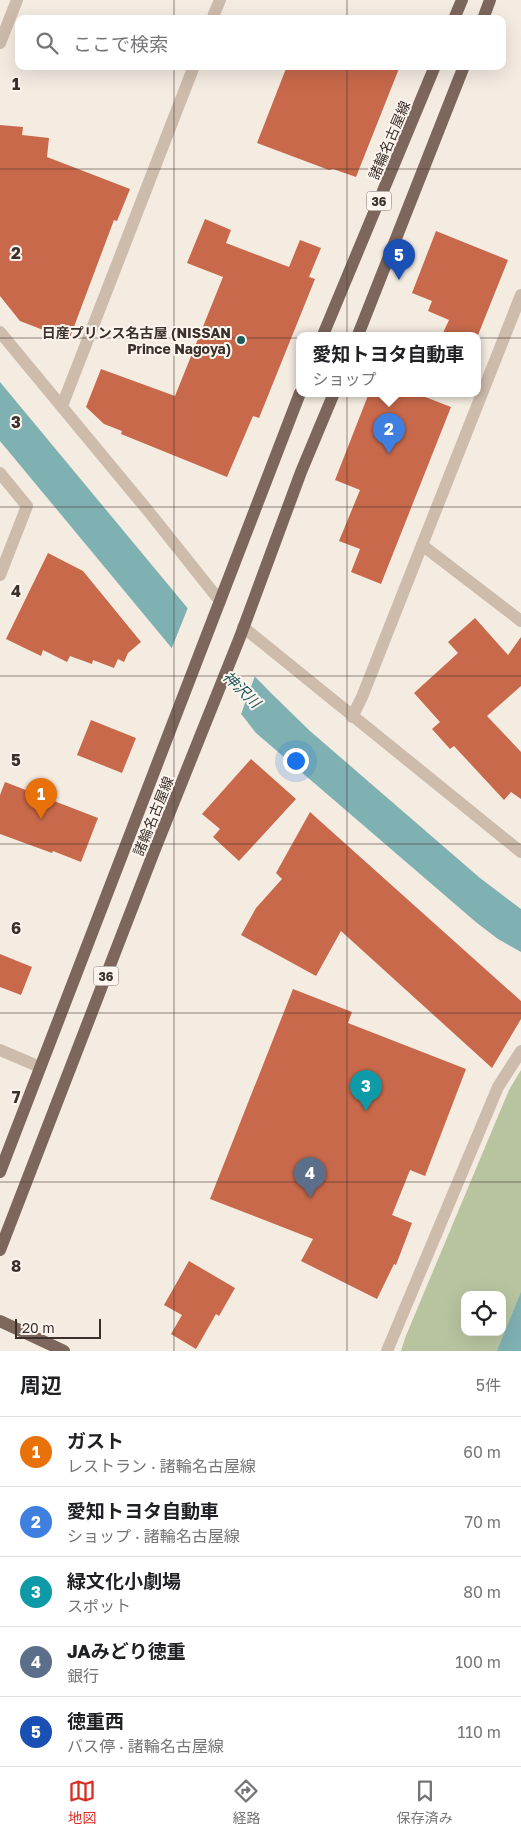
<!DOCTYPE html>
<html lang="ja">
<head>
<meta charset="utf-8">
<style>
  :root { --surface:#fff; --page:#f2f2f2; --text:#202124; --muted:#757577; --line:#e0e0e0; --accent:#d93025 }
  body { margin:0; font-family:"Golos Text","Noto Sans JP",sans-serif; background:var(--page); color:var(--text) }
  .controls { position:absolute; right:15px; bottom:15px; display:grid; overflow:hidden; border-radius:10px; box-shadow:0 5px 20px #0002 }
  .controls button { width:45px; height:45px; display:grid; place-items:center; padding:0; border:0; border-bottom:1px solid var(--line); background:var(--surface); color:var(--text); font:25px sans-serif }
  .scale { position:absolute; left:15px; bottom:12px; width:86px; box-sizing:border-box; padding-left:5px; border:2px solid #3b302b; border-top:0; font-size:14px; line-height:18px; white-space:nowrap; color:#3b302b; -webkit-text-stroke:4px #fbf5ee; paint-order:stroke }
  .you { position:absolute; left:295px; top:760px; width:18px; height:18px; margin:-12px; border:4px solid #fff; border-radius:50%; background:#1a73e8; box-shadow:0 0 0 8px #1a73e833 }
  .badge { display:grid; place-items:center; width:32px; height:32px; border-radius:50%; background:var(--accent); color:#fff; font-size:16px; font-weight:700 }
  .pin { position:absolute; translate:-50% -41px; filter:drop-shadow(0 1px 2px #0008) }
  .pin::after { content:''; position:absolute; top:26px; width:18px; height:15px; background:inherit; clip-path:polygon(0 0,100% 0,50% 100%) }
  .popup { position:absolute; left:296px; top:332px; width:185px; height:65px; box-sizing:border-box; display:grid; place-content:center; border-radius:10px; background:var(--surface); filter:drop-shadow(0 1px 4px #0005); font-size:16px; white-space:nowrap; color:var(--muted) }
  .popup b { font-size:19px; color:var(--text) }
  .popup::after { content:''; position:absolute; left:50%; top:100%; margin-left:-10px; border:10px solid transparent; border-top-color:var(--surface) }
  .list { margin:0; padding:0; list-style:none }
  h2 { display:flex; justify-content:space-between; align-items:center; height:65px; margin:0; padding:0 20px; font-size:21px }
  h2 small { font-size:16px; font-weight:400; color:var(--muted) }
  .list li { display:grid; grid-template-columns:32px 1fr auto; gap:15px; align-items:center; box-sizing:border-box; height:70px; padding:0 20px; border-top:1px solid var(--line) }
  .list b { display:block; font-size:19px; white-space:nowrap }
  .list p { margin:0; font-size:16px; white-space:nowrap; color:var(--muted) }
  .list em { font-size:16px; font-style:normal; color:var(--muted) }
  .icon { flex:none; width:28px; height:28px; fill:none; stroke:currentColor; stroke-width:2; stroke-linecap:round; stroke-linejoin:round }
  .map { position:relative; flex:none; width:521px; height:1351px; overflow:hidden }
  .search { position:absolute; background:var(--surface); box-shadow:0 5px 20px #0002; left:15px; right:15px; top:15px; height:55px; display:flex; align-items:center; gap:12px; box-sizing:border-box; padding:0 18px; border-radius:10px; color:var(--muted); font-size:19px }
  .sheet { height:415px; background:var(--surface) }
  nav { display:flex; justify-content:space-around; align-items:center; box-sizing:border-box; height:70px; border-top:1px solid var(--line); background:var(--surface); font-size:14px; color:var(--muted) }
  nav a { display:grid; justify-items:center; gap:2px }
  nav .on { color:var(--accent) }
  .map>svg:first-child { display:block }
  .green { fill:#b8c4a0; fill-rule:evenodd }
  .water { fill:#7fb0b2 }
  .pier { fill:#f4ebe1 }
  .building { fill:#c8694b }
  .lines { fill:none; stroke-linecap:round; stroke-linejoin:round }
  .minor { stroke:#cdbbac; stroke-width:12 }
  .major { stroke:#7d675c; stroke-width:12 }
  .grid { fill:none; stroke:#3b302b; stroke-width:1; stroke-opacity:0.55 }
  .poi-dot { fill:#1f5a5e; stroke:#fbf5ee; stroke-width:2 }
  .labels { text-anchor:middle; dominant-baseline:central; stroke-width:4; stroke-linejoin:round; paint-order:stroke }
  .shield { fill:#fbf5ee; stroke:#756b66; stroke-width:1 }
  .shield-label { font-size:12px; font-weight:bold; fill:#3b302b }
  .street-label { font-size:14px; fill:#3b302b; stroke:#fbf5ee }
  .poi-label { font-size:14px; font-weight:bold; fill:#3b302b; stroke:#fbf5ee; text-anchor:end }
  .water-label { font-size:15px; font-style:italic; fill:#1f5a5e; stroke:#fbf5ee }
  .grid-label { font-size:16px; text-anchor:middle; font-weight:bold; fill:#3b302b; stroke:#fbf5ee; stroke-width:4; stroke-linejoin:round; paint-order:stroke }
</style>
</head>
<body>
<div class="map">
<svg width="521" height="1351" viewBox="0 0 521 1351">
  <rect width="100%" height="100%" fill="#f4ebe1"/>
  <path class="green" d="M521,1070V1351H401L405,1338L509,1090ZM465,1295H502V1332H465Z"/>
  <g class="water">
    <path d="M0,382L190,611L272,694L310,731L480,878L521,909V952L498,939L477,923L256,733L242,715L175,652L0,441Z"/>
    <path d="M521,1292V1351H497Z"/>
  </g>
  <path class="pier" d="M189,605L256,673L240,717L171,650Z"/>
  <g class="building">
    <path d="M287,66H400L356,177L333,169L329,170L257,143Z"/>
    <path d="M0,125L23,127L22,135L49,138L47,157L130,189L117,221L114,220L69,340L20,321L0,296Z"/>
    <path d="M205,219L231,230L226,243L289,267L300,240L321,248L309,277L315,279L259,418L253,416L227,477L121,434L122,431L104,424L86,407L101,369L175,396L223,277L187,263Z"/>
    <path d="M436,231L508,260L478,335H442L449,320L428,311L432,301L412,293Z"/>
    <path d="M369,393H415L451,407L381,584L351,572L360,549L339,541L360,490L335,480Z"/>
    <path d="M48,553L83,571L141,642L128,653L124,662L118,659L114,668L93,660L92,664L70,656L67,662L43,650L41,656L6,639Z"/>
    <path d="M475,618L508,655L521,637V686L487,716L521,752V799L511,792L504,800L454,746L450,749L432,729L440,722L414,693L458,653L448,642Z"/>
    <path d="M91,720L136,738L122,773L77,755Z"/>
    <path d="M251,759L296,799L239,861L213,837L220,829L202,814Z"/>
    <path d="M5,782L98,818L81,862L53,851L52,853L0,834V795Z"/>
    <path d="M310,812L521,1001V1019L492,1068L341,931L316,976L241,935L256,908L282,879L276,873Z"/>
    <path d="M0,954L32,967L21,995L0,987Z"/>
    <path d="M293,989L352,1012L348,1023L466,1069L425,1176L410,1170L392,1215L412,1223L396,1265L394,1264L377,1299L301,1261L313,1239L210,1199Z"/>
    <path d="M189,1261L235,1288L219,1316L216,1314L196,1349L171,1334L182,1315L164,1305Z"/>
  </g>
  <g class="lines">
    <g class="minor">
      <path d="M212,19L220,0"/>
      <path d="M0,43L17,0"/>
      <path d="M521,295L422,545L521,621"/>
      <path d="M0,332L149,512L220,601"/>
      <path d="M62,406L194,66"/>
      <path d="M0,473L27,506L0,575"/>
      <path d="M243,627L521,852"/>
      <path d="M352,717L362,697L422,545"/>
      <path d="M0,1050L40,1067"/>
      <path d="M387,1351L498,1087L521,1051"/>
    </g>
    <g class="major">
      <path d="M454,19L462,0"/>
      <path d="M483,19L490,0"/>
      <path d="M323,335L435,66"/>
      <path d="M358,335L464,66"/>
      <path d="M0,1172L300,393"/>
      <path d="M0,1250L155,849L240,637L301,472L334,393"/>
      <path d="M0,1321L64,1351"/>
    </g>
  </g>
  <path class="grid" d="M174,0V19M347,0V19M174,66V1351M347,66V1351M0,169H521M0,338H521M0,507H521M0,676H521M0,844H521M0,1013H521M0,1182H521"/>
  <circle class="poi-dot" cx="241" cy="340" r="5"/>
  <g class="labels">
    <g class="shield">
      <rect x="366.5" y="191.5" width="25" height="19" rx="4"/>
      <rect x="93.5" y="966.5" width="25" height="19" rx="4"/>
    </g>
    <g class="shield-label">
      <text x="379" y="201">36</text>
      <text x="106" y="976">36</text>
    </g>
    <g class="street-label">
      <text transform="translate(389 140) rotate(-67)">諸輪名古屋線</text>
      <text transform="translate(153 816) rotate(-68)">諸輪名古屋線</text>
    </g>
    <g class="poi-label">
      <text x="231" y="332">日産プリンス名古屋 (NISSAN<tspan x="231" dy="16">Prince Nagoya)</tspan></text>
    </g>
    <g class="water-label">
      <text transform="translate(242 689) rotate(44)">神沢川</text>
    </g>
  </g>
  <g class="grid-label">
    <text x="16" y="90">1</text>
    <text x="16" y="259">2</text>
    <text x="16" y="428">3</text>
    <text x="16" y="597">4</text>
    <text x="16" y="766">5</text>
    <text x="16" y="934">6</text>
    <text x="16" y="1103">7</text>
    <text x="16" y="1272">8</text>
  </g>
</svg>
<div class="controls">
<button><svg class="icon" aria-label="locate" viewBox="0 0 24 24"><circle cx="12" cy="12" r="6"/><path d="M12 2v4M12 18v4M2 12h4M18 12h4"/></svg></button>
</div>
<div class="scale">20 m</div>
<div class="you"></div>
<div class="pin badge" style="left:41px;top:819px;background:#e8710a">1</div>
<div class="pin badge" style="left:389px;top:454px;background:#3f7fe0">2</div>
<div class="popup"><b>愛知トヨタ自動車</b>ショップ</div>
<div class="pin badge" style="left:366px;top:1111px;background:#0f9aa8">3</div>
<div class="pin badge" style="left:310px;top:1198px;background:#5c6f8a">4</div>
<div class="pin badge" style="left:399px;top:280px;background:#1a4fb4">5</div>
<div class="search"><svg class="icon" aria-label="search" viewBox="0 0 24 24"><circle cx="10" cy="10" r="6"/><path d="M15 15l6 6"/></svg>ここで検索</div>
</div>
<section class="sheet">
<h2>周辺<small>5件</small></h2>
<ul class="list">
<li><span class="badge" style="background:#e8710a">1</span><div><b>ガスト</b><p>レストラン · 諸輪名古屋線</p></div><em>60 m</em></li>
<li><span class="badge" style="background:#3f7fe0">2</span><div><b>愛知トヨタ自動車</b><p>ショップ · 諸輪名古屋線</p></div><em>70 m</em></li>
<li><span class="badge" style="background:#0f9aa8">3</span><div><b>緑文化小劇場</b><p>スポット</p></div><em>80 m</em></li>
<li><span class="badge" style="background:#5c6f8a">4</span><div><b>JAみどり徳重</b><p>銀行</p></div><em>100 m</em></li>
<li><span class="badge" style="background:#1a4fb4">5</span><div><b>徳重西</b><p>バス停 · 諸輪名古屋線</p></div><em>110 m</em></li>
</ul>
</section>
<nav>
<a class="on"><svg class="icon" aria-label="map" viewBox="0 0 24 24"><path d="M3 6l6-2 6 2 6-2v14l-6 2-6-2-6 2zM9 4v14M15 6v14"/></svg>地図</a>
<a><svg class="icon" aria-label="directions" viewBox="0 0 24 24"><path d="M12 3l9 9-9 9-9-9zM9 14v-3h6M13 9l2 2-2 2"/></svg>経路</a>
<a><svg class="icon" aria-label="saved" viewBox="0 0 24 24"><path d="M7 4h10v16l-5-4-5 4z"/></svg>保存済み</a>
</nav>
</body>
</html>
